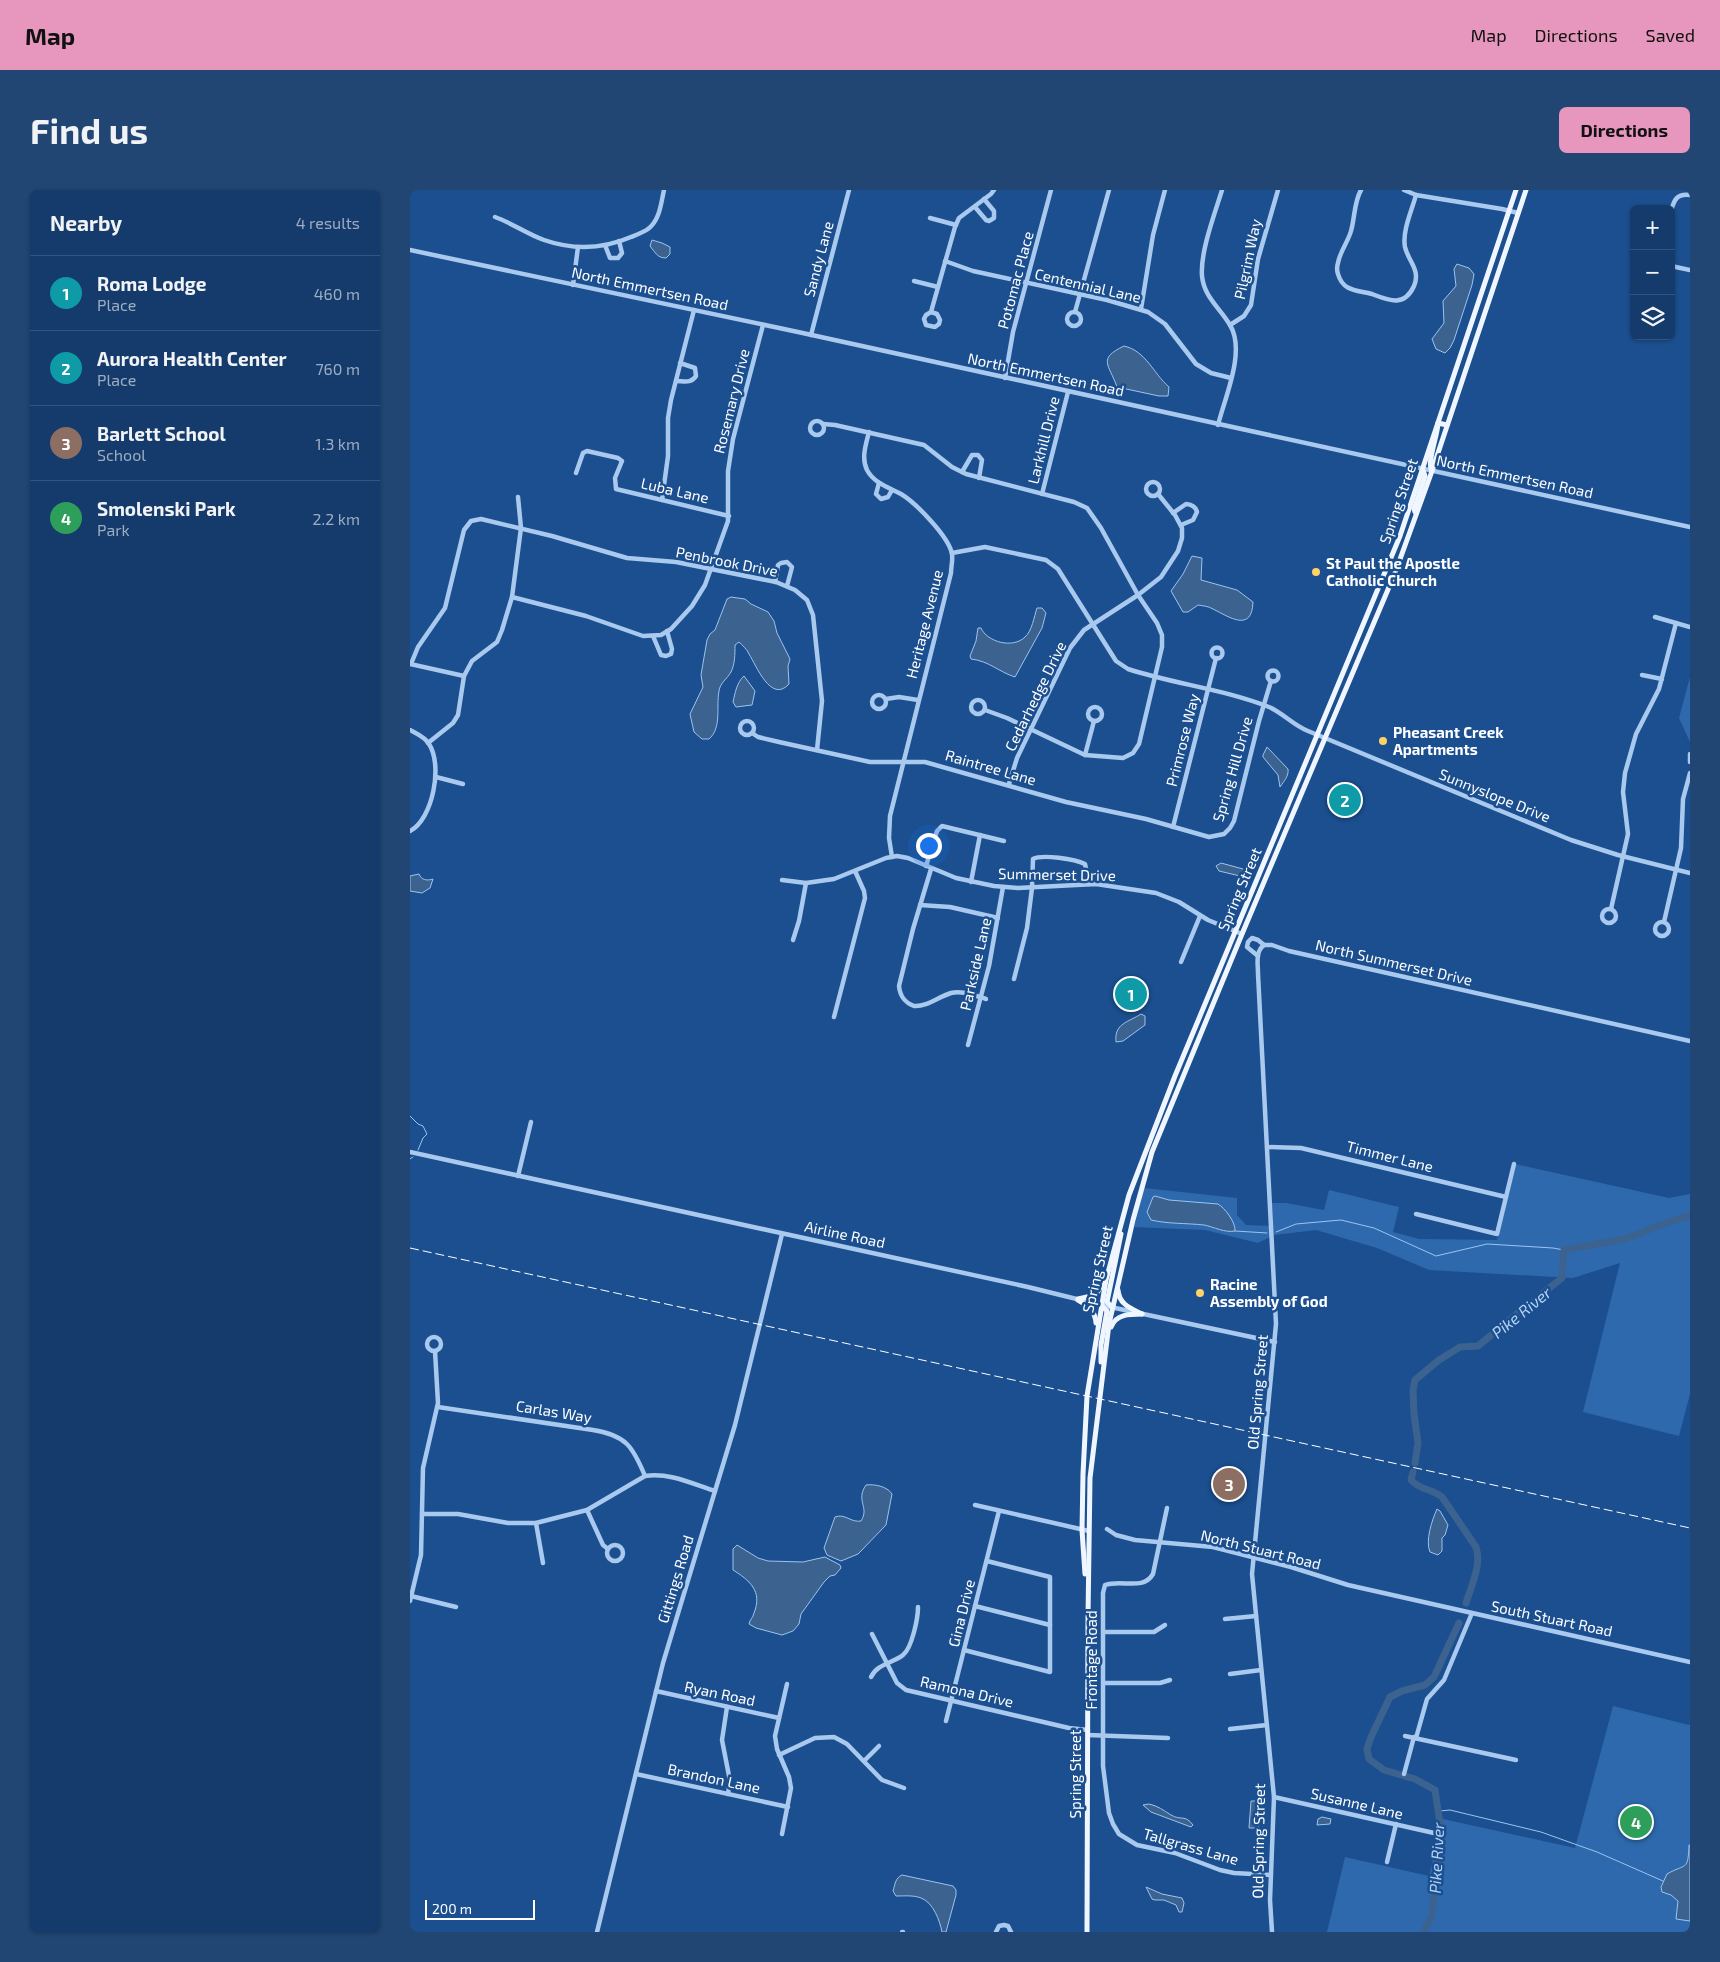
<!DOCTYPE html>
<html lang="en">
<head>
<meta charset="utf-8">
<style>
  :root { --surface:#143b6b; --page:#214673; --text:#f1f3f6; --muted:#9dadc1; --line:#33557e; --accent:#e797bd }
  body { margin:0; font-family:"Exo 2",sans-serif; background:var(--page); color:var(--text) }
  .controls { position:absolute; right:15px; top:15px; display:grid; overflow:hidden; border-radius:8px; box-shadow:0 1px 4px #0004 }
  .controls button { width:45px; height:45px; display:grid; place-items:center; padding:0; border:0; border-bottom:1px solid var(--line); background:var(--surface); color:var(--text); font:25px sans-serif }
  .scale { position:absolute; left:15px; bottom:12px; width:110px; box-sizing:border-box; padding-left:5px; border:2px solid #fff; border-top:0; font-size:14px; line-height:18px; white-space:nowrap; color:#fff; -webkit-text-stroke:4px #1b4f8f; paint-order:stroke }
  .you { position:absolute; left:518px; top:655px; width:18px; height:18px; margin:-12px; border:4px solid #fff; border-radius:50%; background:#1a73e8; box-shadow:0 0 0 8px #1a73e833 }
  .badge { display:grid; place-items:center; width:32px; height:32px; border-radius:50%; background:var(--accent); color:#fff; font-size:16px; font-weight:700 }
  .pin { position:absolute; translate:-50% -50%; border:2px solid #fff; box-shadow:0 1px 5px #0006 }
  .list { margin:0; padding:0; list-style:none }
  h2 { display:flex; justify-content:space-between; align-items:center; height:65px; margin:0; padding:0 20px; font-size:21px }
  h2 small { font-size:16px; font-weight:400; color:var(--muted) }
  .list li { display:grid; grid-template-columns:32px 1fr auto; gap:15px; align-items:center; box-sizing:border-box; height:75px; padding:0 20px; border-top:1px solid var(--line) }
  .list b { display:block; font-size:19px; white-space:nowrap }
  .list p { margin:0; font-size:16px; white-space:nowrap; color:var(--muted) }
  .list em { font-size:16px; font-style:normal; color:var(--muted) }
  .icon { flex:none; width:28px; height:28px; fill:none; stroke:currentColor; stroke-width:2; stroke-linecap:round; stroke-linejoin:round }
  .map { position:relative; flex:none; width:1280px; height:1742px; overflow:hidden; border-radius:8px }
  header { display:flex; align-items:center; gap:30px; box-sizing:border-box; height:70px; padding:0 25px; background:var(--accent); color:#111 }
  header strong { font-size:24px }
  nav { display:flex; gap:28px; margin-inline-start:auto; font-size:18px }
  .intro { display:flex; align-items:center; justify-content:space-between; box-sizing:border-box; height:120px; padding:0 30px }
  h1 { margin:0; font-size:35px }
  .button { padding:12px 22px; border-radius:8px; background:var(--accent); color:#111; font-size:18px; font-weight:700 }
  main { display:flex; gap:30px; padding:0 30px }
  aside { flex:1; background:var(--surface); border-radius:8px; box-shadow:0 1px 4px #0004 }
  .map>svg:first-child { display:block }
  .green { fill:#2e69ad }
  .water { fill:#3c6290; stroke:#9cc4f0 }
  .lines { fill:none; stroke-linecap:round; stroke-linejoin:round }
  .stream { stroke:#9cc4f0; stroke-width:1 }
  .river { stroke:#3c6290; stroke-width:7 }
  .minor { stroke:#a9c9ee; stroke-width:4.5 }
  .major { stroke:#f0f6ff; stroke-width:5 }
  .rail { stroke:#fff; stroke-width:1; stroke-dasharray:9 4; stroke-linecap:butt }
  .poi-dot { fill:#ffd166; stroke:#1b4f8f; stroke-width:2 }
  .labels { text-anchor:middle; dominant-baseline:central; stroke-width:5; stroke-linejoin:round; paint-order:stroke }
  .street-label { font-size:15px; fill:#fff; stroke:#1b4f8f }
  .poi-label { font-size:15px; font-weight:bold; fill:#fff; stroke:#1b4f8f; text-anchor:start }
  .water-label { font-size:16px; font-style:italic; fill:#b5d3f5; stroke:#1b4f8f }
</style>
</head>
<body>
<header>
<strong>Map</strong>
<nav><a>Map</a><a>Directions</a><a>Saved</a></nav>
</header>
<div class="intro"><h1>Find us</h1><a class="button">Directions</a></div>
<main>
<aside>
<h2>Nearby<small>4 results</small></h2>
<ul class="list">
<li><span class="badge" style="background:#0f9aa8">1</span><div><b>Roma Lodge</b><p>Place</p></div><em>460 m</em></li>
<li><span class="badge" style="background:#0f9aa8">2</span><div><b>Aurora Health Center</b><p>Place</p></div><em>760 m</em></li>
<li><span class="badge" style="background:#8d6e63">3</span><div><b>Barlett School</b><p>School</p></div><em>1.3 km</em></li>
<li><span class="badge" style="background:#2e9e5b">4</span><div><b>Smolenski Park</b><p>Park</p></div><em>2.2 km</em></li>
</ul>
</aside>
<div class="map">
<svg width="1280" height="1742" viewBox="0 0 1280 1742">
  <rect width="100%" height="100%" fill="#1b4f8f"/>
  <g class="green">
    <path d="M1280,487V552L1269,528Z"/>
    <path d="M1105,974L1259,1008L1280,1004V1204L1269,1246L1173,1222L1210,1073L1163,1088L1019,1080L967,1058L906,1040L864,1045L848,1053L795,1040L724,1037L734,998L827,1008V1025L836,1035L863,1036L862,1013H876L914,1020L919,1000L989,1017L983,1042L1009,1049L1087,1050Z"/>
    <path d="M1203,1516L1279,1535L1280,1534V1742H917L935,1667L1019,1686L1033,1629L1165,1658Z"/>
  </g>
  <g class="water">
    <path d="M242,50L252,53L260,57V64L256,68C247,68 245,62 240,56Z"/>
    <path d="M1047,74L1059,78L1064,84L1062,95L1044,150L1040,158L1035,163L1026,159L1022,149L1034,133L1033,111L1046,96L1044,79Z"/>
    <path d="M714,156C736,161 743,183 759,197L758,206H749L707,197C699,174 687,169 714,156Z"/>
    <path d="M782,366L792,368L791,390L827,400L843,412C842,443 819,427 803,419C798,416 793,416 788,415L778,422H773L761,401L773,384Z"/>
    <path d="M321,407L335,409L341,414L358,422L364,431L367,443L380,469L378,476L379,494C361,514 346,475 339,464C337,459 332,455 329,452L325,455C325,464 325,474 321,482C317,489 310,493 309,501C306,517 312,538 299,549H292L284,542L280,524L293,497L291,485L297,450L300,444L305,440L317,409Z"/>
    <path d="M627,418H632L636,423L632,438L605,487C589,482 579,471 561,469L560,466L566,451L568,438H571C577,452 603,459 615,447C622,441 624,427 627,418Z"/>
    <path d="M334,486L345,501L342,515L326,517L323,512C325,503 327,492 334,486Z"/>
    <path d="M857,557L878,579C879,586 874,591 870,597L868,585L853,567V565Z"/>
    <path d="M811,673L833,679L835,682L830,686L809,681L806,676Z"/>
    <path d="M9,684C11,690 17,691 23,689L20,698L12,703L0,701V686Z"/>
    <path d="M731,824L735,826V835L713,851L706,852C704,833 719,832 731,824Z"/>
    <path d="M745,1006L759,1010L808,1014C815,1018 826,1033 825,1041C815,1043 804,1037 794,1035C776,1033 758,1034 741,1030L737,1022L743,1007Z"/>
    <path d="M456,1295C464,1294 477,1296 482,1304L476,1335L448,1364L431,1371L417,1365L414,1358L425,1327C435,1323 441,1333 451,1331C460,1317 445,1311 456,1295Z"/>
    <path d="M1027,1319L1030,1321L1038,1335L1035,1345L1032,1348V1361L1028,1365L1020,1362C1015,1351 1022,1330 1027,1319Z"/>
    <path d="M327,1355L348,1368L358,1371L393,1372L415,1367L430,1375L431,1378L425,1385L420,1386L414,1392L391,1424L389,1434L383,1441L372,1445L346,1438L339,1434C340,1429 343,1428 344,1423C353,1401 339,1390 323,1380V1359Z"/>
    <path d="M841,1611H847L850,1613L849,1635L848,1638H839Z"/>
    <path d="M739,1614C748,1616 753,1620 761,1625C771,1631 775,1624 783,1635L781,1637L741,1622L733,1615Z"/>
    <path d="M912,1627L921,1629L920,1634L907,1635L908,1629Z"/>
    <path d="M1279,1655H1280V1731L1266,1729L1268,1711L1261,1705L1252,1702L1251,1697L1257,1684C1276,1673 1278,1682 1279,1655Z"/>
    <path d="M492,1685L543,1696L546,1700V1705L536,1742H532C530,1731 523,1712 511,1708C504,1705 494,1706 486,1706L483,1701C485,1695 485,1688 492,1685Z"/>
    <path d="M736,1697L752,1704L772,1708L774,1713L772,1722H769L766,1715L754,1710H745L742,1709Z"/>
  </g>
  <g class="lines">
    <g class="stream">
      <path d="M0,926L8,934L13,936L17,944L13,948L8,960"/>
      <path d="M0,969L3,967"/>
      <path d="M825,1041L857,1043"/>
      <path d="M866,1042L886,1034L931,1030L964,1038L1026,1066L1077,1054L1143,1058L1154,1060"/>
      <path d="M1029,1621L1040,1620L1131,1642L1187,1662L1253,1691"/>
    </g>
    <g class="river">
      <path d="M1005,1273L1008,1253L1004,1224L1003,1200L1005,1190L1029,1170L1050,1157L1068,1156L1108,1123L1119,1117L1133,1103L1152,1088L1154,1060L1215,1049L1264,1030L1280,1026"/>
      <path d="M1003,1282L1001,1290C1011,1301 1021,1298 1032,1307L1066,1357C1072,1375 1061,1396 1056,1413"/>
      <path d="M1014,1742L1022,1725L1031,1640L1025,1600L1005,1589L974,1580L959,1569L957,1559L961,1547L980,1507L992,1501L1015,1495L1024,1487L1049,1433"/>
    </g>
    <g class="minor">
      <path d="M951,0C944,12 945,27 941,41C938,52 930,61 928,73C927,76 927,81 928,84C933,102 948,100 962,104C978,110 994,118 1004,96C1011,80 998,71 995,57C992,41 1002,20 1006,5"/>
      <path d="M994,0L1006,5L1092,19L1108,23"/>
      <path d="M565,17L576,30L579,31L584,28V21L574,9"/>
      <path d="M1261,21C1264,10 1267,3 1280,5"/>
      <path d="M85,27C102,33 117,44 134,50C163,60 193,59 221,47C226,45 234,42 238,39C250,30 251,13 254,0"/>
      <path d="M520,28L546,35"/>
      <path d="M195,55L200,68H208L212,63L209,51"/>
      <path d="M0,60L388,142L1280,337"/>
      <path d="M535,71L563,81L697,110L738,122L755,134L786,174L801,183L821,188"/>
      <path d="M1261,76L1280,80"/>
      <path d="M504,91L528,97"/>
      <path d="M163,95L168,57"/>
      <path d="M731,119L743,45L755,0"/>
      <circle cx="664" cy="129" r="7"/>
      <path d="M521,122L527,124L530,130L529,134L525,137L516,135L514,129L516,125L521,122L545,37L549,28L581,4L584,0"/>
      <path d="M665,122L699,0"/>
      <path d="M820,135L834,126L841,115L848,69L868,0"/>
      <path d="M401,145L439,0"/>
      <path d="M595,188L603,142L641,0"/>
      <path d="M266,191C274,191 281,194 286,186L285,178L270,173"/>
      <circle cx="407" cy="238" r="7"/>
      <path d="M413,234L425,235L514,255L542,277L556,284L664,312L677,318L691,338L728,405L747,433L752,445V457L729,554L723,563L713,568L675,565L597,528L575,520"/>
      <path d="M808,235C815,207 836,161 820,135C810,118 794,107 792,86C790,62 805,23 812,0"/>
      <path d="M459,242C456,254 451,268 457,280C464,293 478,297 491,304C506,313 539,347 542,364C543,370 541,377 541,383L480,626L479,648L482,667"/>
      <path d="M552,282L562,265H568L572,270L569,288"/>
      <path d="M166,283L173,263L177,261L208,268L212,271L205,288L206,299L319,326"/>
      <circle cx="743" cy="299" r="7"/>
      <path d="M469,293L466,304L471,309L478,307L482,300"/>
      <path d="M632,304L658,202"/>
      <path d="M252,310L258,266V228L261,210L284,120"/>
      <path d="M763,323L776,314C781,314 786,317 787,322L783,330L771,335"/>
      <path d="M542,363L575,357L636,370L648,379L706,471L718,479C764,494 813,499 859,517C873,523 883,535 898,541L1161,650L1208,665L1280,683"/>
      <path d="M365,392L368,375L371,373L377,372L382,377L377,396"/>
      <path d="M102,407L176,426L233,446L251,445L261,439L282,416L295,395L318,331V281L323,249L353,135"/>
      <path d="M1245,427L1280,437"/>
      <path d="M243,446L251,465L256,466L261,464L262,459L257,441"/>
      <circle cx="807" cy="463" r="5.5"/>
      <path d="M0,474L54,486"/>
      <path d="M1,474L8,457L35,418L54,340L61,331L71,329L142,346L217,368L266,372L366,392L385,400L397,410L403,425L412,511L407,560"/>
      <circle cx="863" cy="486" r="5.5"/>
      <path d="M1232,485L1252,489"/>
      <circle cx="469" cy="512" r="7"/>
      <path d="M476,509L489,507L508,510"/>
      <circle cx="568" cy="517" r="7"/>
      <circle cx="685" cy="524" r="7"/>
      <circle cx="337" cy="538" r="7"/>
      <path d="M0,540C7,544 15,547 19,554C33,575 23,629 0,641"/>
      <path d="M342,543L348,547L369,552L460,572H515L656,612L736,629L799,647L814,644L820,638L824,631L849,531L861,491"/>
      <path d="M18,553L43,533L48,525L54,486L62,471L87,452L92,440L102,407L111,338L108,307"/>
      <path d="M1280,564V572"/>
      <path d="M675,565L684,531"/>
      <path d="M26,587L53,594"/>
      <path d="M599,594L607,568L660,458L674,440L728,405L751,387L768,361L772,348V338L765,325L748,304"/>
      <path d="M763,637L806,468"/>
      <path d="M516,676L527,641L532,636L594,651"/>
      <path d="M521,679L503,739L489,796C490,806 494,812 504,816C517,817 528,807 541,803C552,800 566,806 576,809"/>
      <path d="M372,690L396,693L424,689L476,668L487,666L498,668L546,688L584,696L608,698L686,694L746,703L769,712L798,730L832,744"/>
      <path d="M561,692L570,645"/>
      <path d="M510,715L540,717L588,728"/>
      <circle cx="1199" cy="726" r="7"/>
      <path d="M1201,719L1218,644L1213,602L1215,583L1226,544L1249,499L1266,433"/>
      <circle cx="1252" cy="739" r="7"/>
      <path d="M1254,732L1271,658L1273,609L1280,583"/>
      <path d="M383,750L389,731L396,693"/>
      <path d="M854,755C845,762 848,773 848,784L866,1134L842,1384L864,1607L860,1710L862,1742"/>
      <path d="M848,766L837,757L838,752L842,748L848,750L854,755H862L879,761L1280,851"/>
      <path d="M771,772L790,726"/>
      <path d="M604,789L617,738L622,698L623,669C632,664 665,669 675,674L679,694"/>
      <path d="M424,827L455,708L454,701L445,681"/>
      <path d="M558,855L579,776L593,697"/>
      <path d="M857,957L891,958L1096,1007"/>
      <path d="M0,962L618,1097L691,1115L865,1152"/>
      <path d="M108,986L121,932"/>
      <path d="M1006,1024L1087,1044L1104,974"/>
      <circle cx="24" cy="1154" r="7"/>
      <path d="M28,1217L183,1240C216,1245 223,1257 235,1286"/>
      <path d="M565,1315L679,1341"/>
      <path d="M757,1318L743,1384C733,1401 712,1389 695,1395L693,1403V1576L699,1623L703,1634L709,1644L727,1655L765,1663L810,1680L824,1683L861,1685"/>
      <path d="M177,1320L193,1355L198,1359"/>
      <path d="M12,1324H48L98,1333H126L177,1320L235,1286C259,1282 283,1294 305,1301"/>
      <path d="M126,1333L133,1373"/>
      <path d="M697,1339L706,1345L725,1350L803,1357L881,1377L938,1395L1280,1472"/>
      <circle cx="205" cy="1363" r="8"/>
      <path d="M1,1406L46,1417"/>
      <path d="M0,1411L11,1365L13,1278L28,1213L25,1161"/>
      <path d="M565,1416L640,1435"/>
      <path d="M815,1429L846,1426"/>
      <path d="M694,1442H744L755,1435"/>
      <path d="M462,1444L487,1493L496,1500L659,1538L678,1540"/>
      <path d="M554,1460L640,1482V1387L577,1371"/>
      <path d="M820,1484L851,1480"/>
      <path d="M461,1487C467,1474 483,1473 493,1465C502,1458 508,1428 508,1417"/>
      <path d="M694,1493H750L760,1490"/>
      <path d="M246,1501L369,1528"/>
      <path d="M317,1517L312,1550L320,1591L318,1604"/>
      <path d="M536,1531L589,1321"/>
      <path d="M820,1539L857,1535"/>
      <path d="M678,1545L758,1548"/>
      <path d="M995,1546L1106,1570"/>
      <path d="M1006,1548L1017,1509L1034,1490L1062,1423"/>
      <path d="M369,1565L405,1548L424,1547L437,1554L472,1590L494,1598"/>
      <path d="M454,1571L469,1556"/>
      <path d="M226,1584L378,1617"/>
      <path d="M994,1584L1004,1547"/>
      <path d="M864,1607L1024,1643"/>
      <path d="M372,1644L381,1598L379,1587L367,1559L365,1546L377,1494"/>
      <path d="M977,1672L986,1634"/>
      <path d="M187,1742L253,1473L325,1235L372,1044"/>
      <path d="M492,1742H493"/>
      <path d="M586,1742L589,1736L594,1735L598,1736L601,1742"/>
    </g>
    <g class="major">
      <path d="M1022,281C1016,273 1028,245 1028,233L1037,235"/>
      <path d="M1005,322L1004,319L1015,286L1013,280"/>
      <path d="M708,1100C709,1114 720,1118 732,1124"/>
      <path d="M668,1109L686,1105L694,1090"/>
      <path d="M668,1110C678,1116 685,1120 686,1133"/>
      <path d="M702,1117L697,1112L711,1044"/>
      <path d="M701,1137C706,1124 720,1124 732,1124"/>
      <path d="M691,1172V1155L697,1121L691,1115"/>
      <path d="M675,1384L672,1340L673,1284L677,1206L696,1090L719,1005L765,886L990,346L1106,0"/>
      <path d="M677,1742L678,1427L680,1288L699,1134L723,1030L742,962L832,744L985,383L1022,281L1116,0"/>
    </g>
    <path class="rail" d="M0,1058L1280,1338"/>
  </g>
  <g class="poi-dot">
    <circle cx="906" cy="382" r="5"/>
    <circle cx="973" cy="551" r="5"/>
    <circle cx="790" cy="1103" r="5"/>
  </g>
  <g class="labels">
    <g class="street-label">
      <text transform="translate(408 69) rotate(-75)">Sandy Lane</text>
      <text transform="translate(837 69) rotate(-78)">Pilgrim Way</text>
      <text transform="translate(605 90) rotate(-75)">Potomac Place</text>
      <text transform="translate(678 95) rotate(13)">Centennial Lane</text>
      <text transform="translate(240 98) rotate(12)">North Emmertsen Road</text>
      <text transform="translate(636 184) rotate(12)">North Emmertsen Road</text>
      <text transform="translate(321 211) rotate(-76)">Rosemary Drive</text>
      <text transform="translate(633 250) rotate(-76)">Larkhill Drive</text>
      <text transform="translate(1105 286) rotate(12)">North Emmertsen Road</text>
      <text transform="translate(265 300) rotate(13)">Luba Lane</text>
      <text transform="translate(988 311) rotate(-71)">Spring Street</text>
      <text transform="translate(317 371) rotate(11)">Penbrook Drive</text>
      <text transform="translate(514 434) rotate(-76)">Heritage Avenue</text>
      <text transform="translate(625 506) rotate(-64)">Cedarhedge Drive</text>
      <text transform="translate(772 550) rotate(-76)">Primrose Way</text>
      <text transform="translate(581 577) rotate(16)">Raintree Lane</text>
      <text transform="translate(822 579) rotate(-74)">Spring Hill Drive</text>
      <text transform="translate(1085 605) rotate(22)">Sunnyslope Drive</text>
      <text transform="translate(647 684) rotate(1)">Summerset Drive</text>
      <text transform="translate(829 699) rotate(-67)">Spring Street</text>
      <text transform="translate(984 772) rotate(13)">North Summerset Drive</text>
      <text transform="translate(565 774) rotate(-77)">Parkside Lane</text>
      <text transform="translate(980 966) rotate(14)">Timmer Lane</text>
      <text transform="translate(435 1044) rotate(12)">Airline Road</text>
      <text transform="translate(687 1079) rotate(-77)">Spring Street</text>
      <text transform="translate(847 1202) rotate(-85)">Old Spring Street</text>
      <text transform="translate(144 1221) rotate(9)">Carlas Way</text>
      <text transform="translate(851 1359) rotate(14)">North Stuart Road</text>
      <text transform="translate(265 1389) rotate(-73)">Gittings Road</text>
      <text transform="translate(551 1423) rotate(-76)">Gina Drive</text>
      <text transform="translate(1142 1428) rotate(12)">South Stuart Road</text>
      <text transform="translate(681 1470) rotate(-90)">Frontage Road</text>
      <text transform="translate(557 1501) rotate(13)">Ramona Drive</text>
      <text transform="translate(310 1503) rotate(12)">Ryan Road</text>
      <text transform="translate(665 1584) rotate(-90)">Spring Street</text>
      <text transform="translate(304 1588) rotate(12)">Brandon Lane</text>
      <text transform="translate(947 1613) rotate(13)">Susanne Lane</text>
      <text transform="translate(848 1651) rotate(-89)">Old Spring Street</text>
      <text transform="translate(781 1656) rotate(16)">Tallgrass Lane</text>
    </g>
    <g class="poi-label">
      <text x="916" y="373">St Paul the Apostle<tspan x="916" dy="17">Catholic Church</tspan></text>
      <text x="983" y="542">Pheasant Creek<tspan x="983" dy="17">Apartments</tspan></text>
      <text x="800" y="1094">Racine<tspan x="800" dy="17">Assembly of God</tspan></text>
    </g>
    <g class="water-label">
      <text transform="translate(1111 1122) rotate(-39)">Pike River</text>
      <text transform="translate(1026 1668) rotate(-87)">Pike River</text>
    </g>
  </g>
</svg>
<div class="controls">
<button>+</button>
<button>−</button>
<button><svg class="icon" aria-label="layers" viewBox="0 0 24 24"><path d="M12 4l9 5-9 5-9-5zM3 14l9 5 9-5"/></svg></button>
</div>
<div class="scale">200 m</div>
<div class="you"></div>
<div class="pin badge" style="left:721px;top:804px;background:#0f9aa8">1</div>
<div class="pin badge" style="left:935px;top:610px;background:#0f9aa8">2</div>
<div class="pin badge" style="left:819px;top:1294px;background:#8d6e63">3</div>
<div class="pin badge" style="left:1226px;top:1632px;background:#2e9e5b">4</div>
</div>
</main>
</body>
</html>
